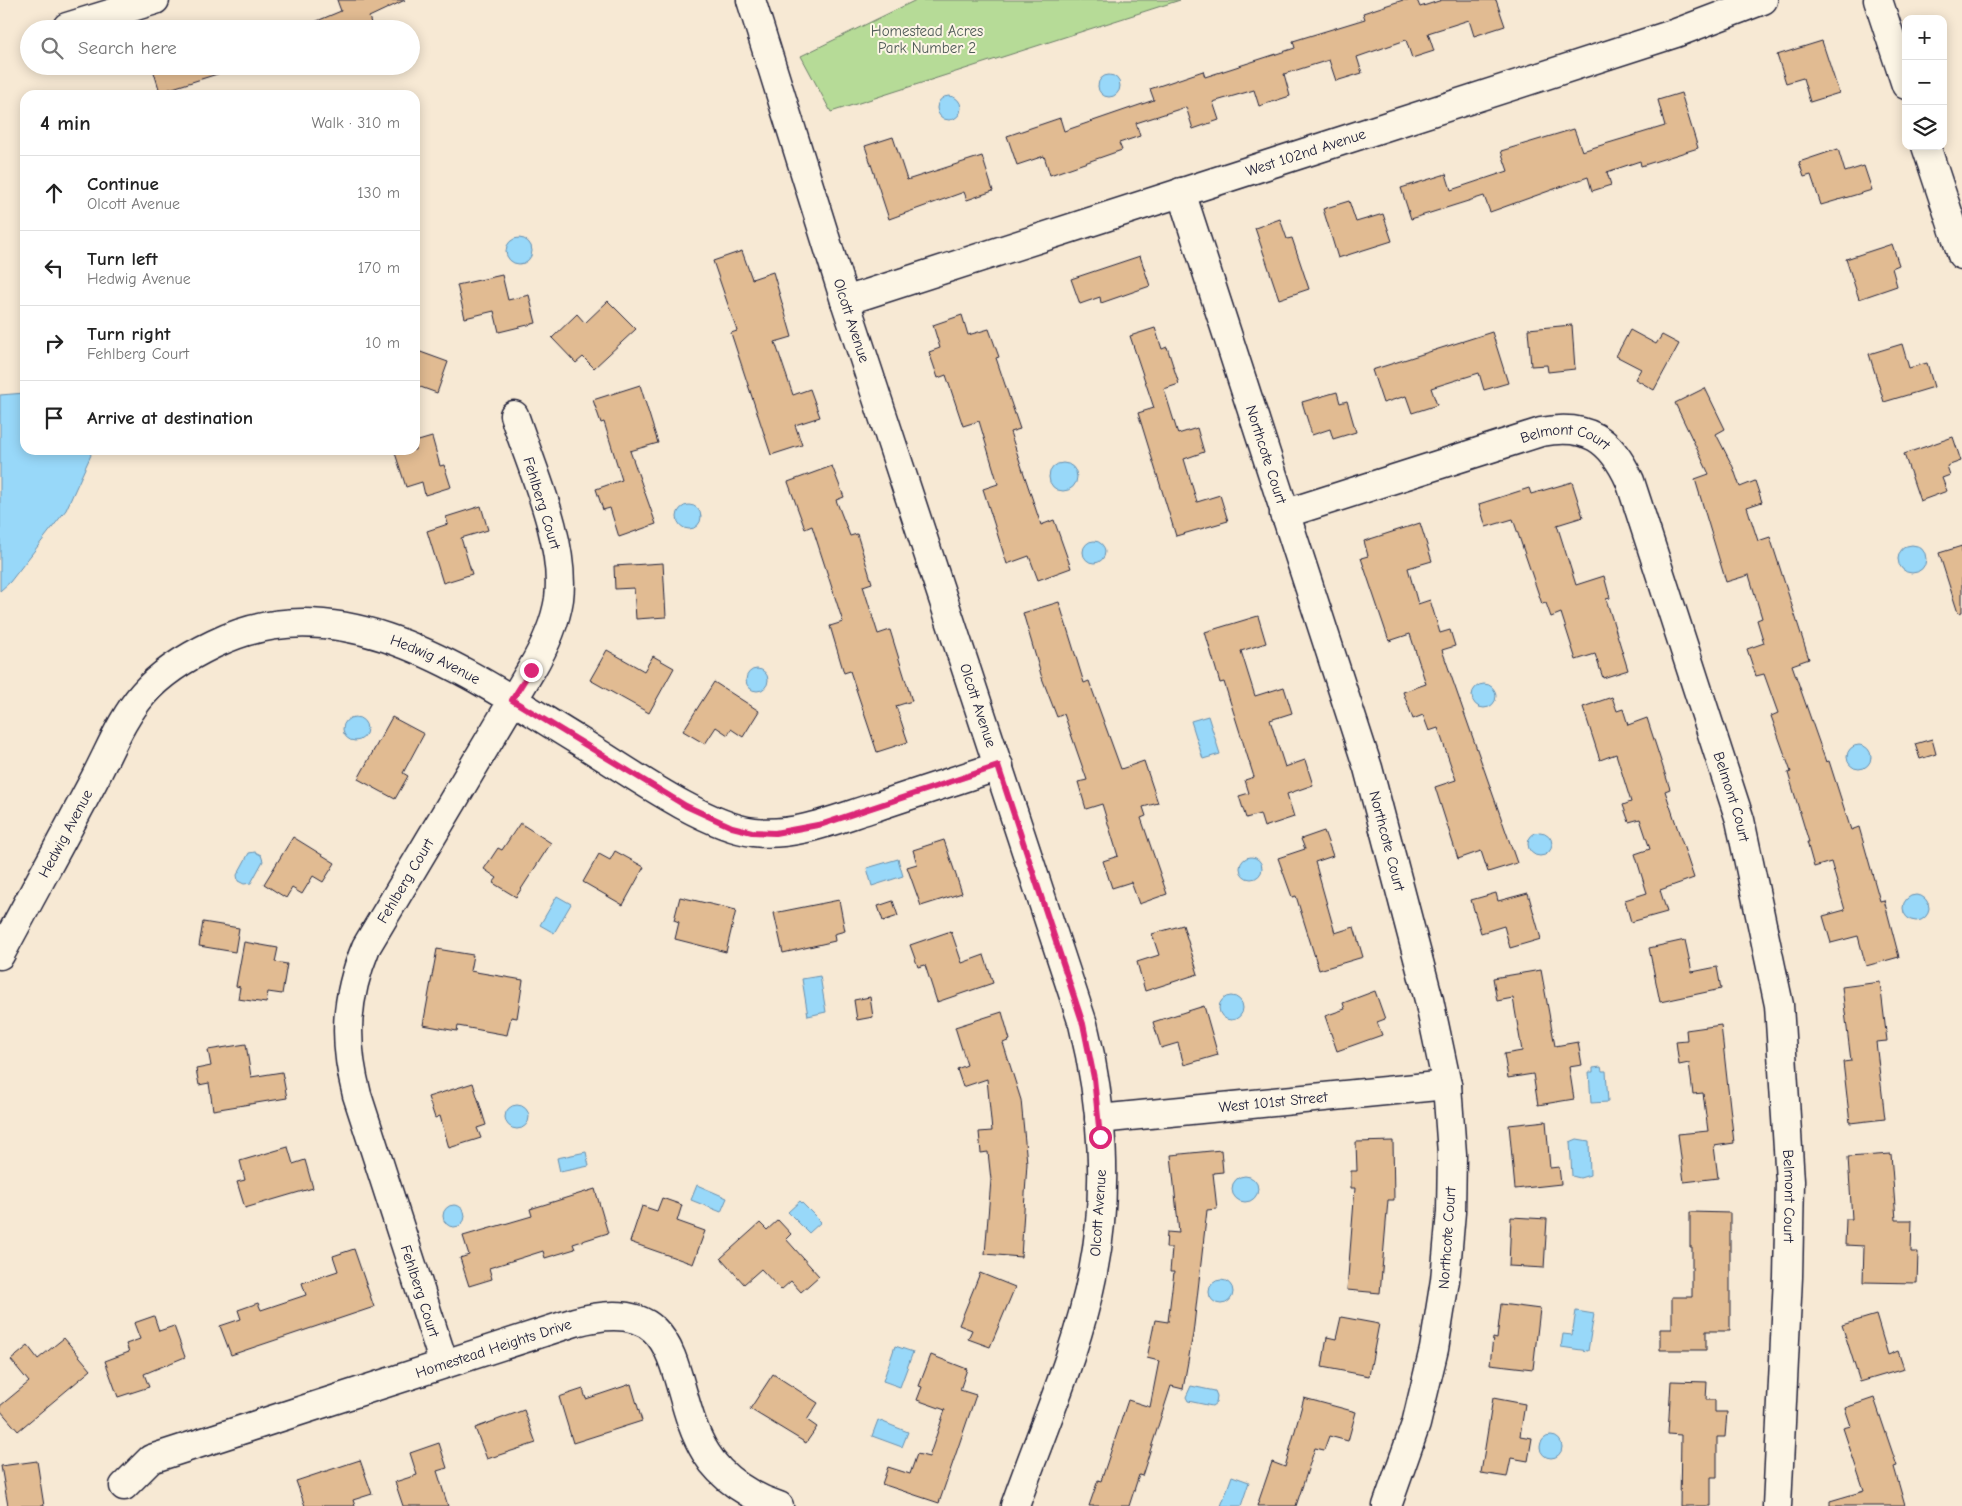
<!DOCTYPE html>
<html lang="en">
<head>
<meta charset="utf-8">
<style>
  :root { --surface:#fff; --page:#f2f2f2; --text:#222; --muted:#767676; --line:#e0e0e0 }
  body { margin:0; font-family:"Comic Neue",sans-serif; background:var(--page); color:var(--text) }
  .controls { position:absolute; right:15px; top:15px; display:grid; overflow:hidden; border-radius:10px; box-shadow:0 2px 12px #0003 }
  .controls button { width:45px; height:45px; display:grid; place-items:center; padding:0; border:0; border-bottom:1px solid var(--line); background:var(--surface); color:var(--text); font:25px sans-serif }
  .stop { position:absolute; width:15px; height:15px; margin:-11px; border:4px solid #db2777; border-radius:50%; background:#fff }
  .stop.end { background:#db2777; border-color:#fff; box-shadow:0 1px 5px #0008 }
  .list { margin:0; padding:0; list-style:none }
  h2 { display:flex; justify-content:space-between; align-items:center; height:65px; margin:0; padding:0 20px; font-size:21px }
  h2 small { font-size:16px; font-weight:400; color:var(--muted) }
  .list li { display:grid; grid-template-columns:32px 1fr auto; gap:15px; align-items:center; box-sizing:border-box; height:75px; padding:0 20px; border-top:1px solid var(--line) }
  .list b { display:block; font-size:19px; white-space:nowrap }
  .list p { margin:0; font-size:16px; white-space:nowrap; color:var(--muted) }
  .list em { font-size:16px; font-style:normal; color:var(--muted) }
  .icon { flex:none; width:28px; height:28px; fill:none; stroke:currentColor; stroke-width:2; stroke-linecap:round; stroke-linejoin:round }
  .map { position:relative; flex:none; width:1962px; height:1506px; overflow:hidden }
  .search { position:absolute; background:var(--surface); box-shadow:0 2px 12px #0003; left:20px; top:20px; width:400px; height:55px; display:flex; align-items:center; gap:12px; box-sizing:border-box; padding:0 18px; border-radius:28px; color:var(--muted); font-size:19px }
  .panel { position:absolute; background:var(--surface); box-shadow:0 2px 12px #0003; left:20px; top:90px; width:400px; height:365px; border-radius:15px }
  .map>svg:first-child { display:block }
  .green { fill:#b6db97; stroke:#6c7e69 }
  .water { fill:#98d8f9; stroke:#698fad }
  .building { fill:#e1bb92; stroke:#22223b }
  .lines { fill:none; stroke-linecap:round; stroke-linejoin:round }
  .minor-casing { stroke:#22223b; stroke-width:31 }
  .minor { stroke:#fcf5e5; stroke-width:28 }
  .route { stroke:#db2777; stroke-width:6 }
  .labels { text-anchor:middle; dominant-baseline:central; stroke-width:4; stroke-linejoin:round; paint-order:stroke }
  .park-label { font-size:15px; fill:#4e5a57; stroke:#fcf5e5 }
  .street-label { font-size:15px; fill:#22223b; stroke:#fcf5e5 }
</style>
</head>
<body>
<div class="map">
<svg width="1962" height="1506" viewBox="0 0 1962 1506">
  <rect width="100%" height="100%" fill="#f7e9d4"/>
  <filter id="ink" filterUnits="userSpaceOnUse"><feTurbulence type="fractalNoise" baseFrequency=".02" numOctaves="2"/><feDisplacementMap in="SourceGraphic" scale="10" xChannelSelector="R" yChannelSelector="G"/><feConvolveMatrix kernelMatrix="1 2 1 2 8 2 1 2 1" color-interpolation-filters="sRGB"/></filter>
  <g filter="url(#ink)">
    <path class="green" d="M916,0H1180L831,112L801,56Z"/>
    <g class="water">
      <circle cx="1109" cy="86" r="11"/>
      <circle cx="949" cy="108" r="12"/>
      <circle cx="519" cy="251" r="13"/>
      <path d="M25,393V450H89L91,455L66,510L10,582L0,591V395Z"/>
      <circle cx="1063" cy="477" r="14"/>
      <circle cx="689" cy="517" r="12"/>
      <circle cx="1094" cy="552" r="11"/>
      <circle cx="1912" cy="559" r="14"/>
      <circle cx="757" cy="680" r="11"/>
      <circle cx="1484" cy="696" r="12"/>
      <path d="M1208,716L1220,754L1203,759L1191,721Z"/>
      <circle cx="355" cy="729" r="12"/>
      <circle cx="1859" cy="757" r="12"/>
      <circle cx="1540" cy="844" r="12"/>
      <path d="M255,852L261,855L263,861L251,883L244,884L238,881L237,875L249,853Z"/>
      <circle cx="1251" cy="868" r="11"/>
      <path d="M898,859L903,876L872,886L867,868Z"/>
      <circle cx="1916" cy="908" r="13"/>
      <path d="M557,896L571,904L554,933L540,925Z"/>
      <path d="M820,976L826,1012L808,1016L802,979Z"/>
      <circle cx="1231" cy="1008" r="12"/>
      <path d="M1601,1067L1602,1071H1606L1608,1102L1591,1103L1589,1072H1593V1068Z"/>
      <circle cx="517" cy="1117" r="12"/>
      <path d="M1577,1139L1589,1141L1590,1175L1580,1178L1572,1176L1570,1142Z"/>
      <path d="M586,1152L589,1166L560,1172L557,1158Z"/>
      <circle cx="1245" cy="1189" r="13"/>
      <path d="M697,1185L727,1198L721,1212L691,1200Z"/>
      <path d="M800,1201L821,1222L809,1233L788,1212Z"/>
      <circle cx="454" cy="1216" r="11"/>
      <circle cx="1221" cy="1292" r="12"/>
      <path d="M1576,1311L1594,1314L1588,1351L1561,1347L1563,1334L1572,1335Z"/>
      <path d="M895,1346L913,1352L900,1387L883,1381Z"/>
      <path d="M1191,1386L1215,1391L1217,1396L1216,1403L1212,1406L1188,1401L1186,1397Z"/>
      <path d="M878,1420L908,1432L902,1447L872,1436Z"/>
      <circle cx="1551" cy="1447" r="11"/>
      <path d="M1232,1476L1249,1482L1241,1506H1221Z"/>
    </g>
    <g class="building">
      <path d="M337,0H405L369,17L373,29H298L341,11Z"/>
      <path d="M1403,0H1417L1420,7L1442,0H1496L1505,26L1474,36L1469,20L1428,33L1434,51L1412,58L1406,40L1357,57L1362,73L1336,81L1329,60L1284,74L1290,96L1259,106L1254,90L1213,102L1219,120L1193,129L1186,107L1136,123L1140,136L1119,143L1122,150L1050,175L1044,156L1017,165L1007,136L1060,118L1064,131L1154,100L1150,89L1203,71L1205,77L1295,48L1293,41L1365,19L1363,13Z"/>
      <path d="M1822,41L1839,93L1810,102L1803,78L1786,83L1777,55Z"/>
      <path d="M152,66H229L230,70L160,92Z"/>
      <path d="M1681,93L1698,148L1641,166L1640,161L1607,172L1611,185L1592,191L1588,177L1490,212L1484,196L1411,219L1401,188L1446,174L1451,190L1508,171L1501,151L1574,129L1582,151L1665,126L1658,100Z"/>
      <path d="M893,137L907,180L982,156L993,191L967,200L964,192L889,219L865,146Z"/>
      <path d="M1838,149L1845,172L1864,166L1872,190L1821,205L1811,175L1804,177L1799,162Z"/>
      <path d="M1349,201L1356,222L1383,214L1392,241L1338,258L1323,209Z"/>
      <path d="M1280,219L1287,239L1292,238L1309,289L1279,299L1255,228Z"/>
      <path d="M1892,244L1899,265L1892,268L1897,286L1859,299L1846,259Z"/>
      <path d="M742,251L752,279L773,272L792,337L775,342L793,395L810,389L820,417L795,425L802,445L771,455L731,333L737,331L713,261Z"/>
      <path d="M1140,256L1150,286L1101,303L1100,297L1080,304L1071,279Z"/>
      <path d="M502,275L508,300L529,295L536,323L499,332L494,311L465,318L457,285Z"/>
      <path d="M608,301L636,329L594,368L583,357L576,363L552,338L577,314L585,323Z"/>
      <path d="M962,315L968,335L989,329L999,357L996,358L1020,429L1010,432L1041,525L1054,520L1071,568L1038,580L1029,556L1007,564L983,489L998,484L979,421L963,426L946,375L938,378L929,352L940,348L933,325Z"/>
      <path d="M1572,325L1575,369L1548,372L1547,365L1531,366L1528,329Z"/>
      <path d="M1155,328L1162,349L1167,347L1179,384L1164,389L1178,434L1197,428L1204,452L1184,459L1197,502L1220,495L1228,521L1176,536L1138,413L1154,408L1130,336Z"/>
      <path d="M1630,330L1656,344L1662,335L1679,344L1654,390L1635,379L1641,369L1616,356Z"/>
      <path d="M1492,332L1508,383L1484,390L1479,373L1431,388L1437,405L1412,413L1406,396L1383,403L1372,370Z"/>
      <path d="M1902,344L1909,368L1927,363L1934,387L1884,402L1869,354Z"/>
      <path d="M415,350L448,362L437,393L415,385Z"/>
      <path d="M640,385L658,443L630,451L656,524L619,537L610,508L603,510L596,489L622,480L604,422L601,423L593,400Z"/>
      <path d="M1705,388L1725,429L1716,434L1733,467L1740,487L1755,481L1762,502L1747,507L1758,541L1770,537L1809,659L1792,665L1826,762L1829,761L1851,830L1859,827L1880,901L1884,900L1899,957L1866,966L1858,936L1831,943L1823,916L1845,910L1831,862L1814,867L1807,842H1809L1788,773L1791,772L1771,716L1778,713L1764,674L1756,676L1747,649L1764,643L1757,620L1762,618L1749,575L1726,582L1695,479L1709,474L1675,403Z"/>
      <path d="M1337,392L1340,403L1347,401L1356,432L1333,439L1330,429L1312,435L1302,402Z"/>
      <path d="M432,437L440,466L444,465L451,487L425,495L422,482L406,487L394,450H415V442Z"/>
      <path d="M1953,437L1961,461L1947,466L1950,475L1942,478L1947,491L1920,501L1904,454Z"/>
      <path d="M832,466L844,497L836,500L850,536L857,534L872,583L863,586L878,634L890,630L912,701L896,706L908,742L877,752L850,671L844,673L830,626L843,622L812,526L805,529L788,482Z"/>
      <path d="M1572,482L1583,517L1557,525L1576,585L1604,576L1610,598L1606,599L1628,670L1603,678L1595,654L1576,660L1561,613L1551,617L1546,603L1542,604L1513,519L1486,527L1479,504L1529,488L1531,494Z"/>
      <path d="M481,506L488,530L461,538L472,574L443,583L427,531L448,524L446,517Z"/>
      <path d="M1420,523L1432,561L1408,568L1418,604L1430,600L1440,633L1450,630L1455,646L1442,650L1517,863L1488,872L1481,851L1458,859L1435,787L1456,780L1438,728L1429,731L1423,715L1413,719L1403,692L1426,684L1410,634L1389,641L1361,558L1368,556L1364,541Z"/>
      <path d="M1962,546V612L1958,613L1939,553Z"/>
      <path d="M663,563L666,617L636,619L634,588L615,589L614,566Z"/>
      <path d="M1059,602L1084,683L1089,681L1121,769L1144,761L1158,803L1143,807L1146,816L1141,818L1167,894L1139,904L1131,882L1112,888L1103,861L1118,856L1102,804L1086,809L1078,782L1087,780L1064,714L1057,717L1042,678L1023,613Z"/>
      <path d="M1258,616L1266,643L1241,651L1255,696L1284,687L1292,713L1270,720L1285,767L1305,760L1313,785L1287,794L1294,817L1264,827L1260,814L1246,818L1239,796L1249,793L1245,780L1254,777L1224,682L1220,683L1205,632Z"/>
      <path d="M607,650L644,671L653,656L674,668L649,713L590,680Z"/>
      <path d="M714,682L759,711L743,737L731,729L728,735L716,727L705,744L683,731Z"/>
      <path d="M1612,697L1617,711L1623,709L1628,725L1647,718L1670,789L1665,791L1694,878L1660,890L1667,912L1631,922L1625,900L1647,893L1635,854L1650,849L1640,819L1629,822L1623,805L1631,802L1616,754L1600,760L1583,707Z"/>
      <path d="M392,717L424,734L403,773L408,776L395,799L358,779Z"/>
      <path d="M1932,739L1936,754L1920,759L1915,744Z"/>
      <path d="M520,823L551,843L516,897L493,883L497,878L484,869L498,848L502,850Z"/>
      <path d="M1324,831L1333,856L1315,862L1335,933L1354,927L1363,957L1319,970L1296,896L1292,897L1278,858L1305,849L1301,839Z"/>
      <path d="M293,837L335,863L323,882L313,876L302,894L292,888L286,898L264,884Z"/>
      <path d="M944,840L962,893L921,906L907,867L917,864L913,850Z"/>
      <path d="M615,851L644,867L623,905L583,882L599,854L610,860Z"/>
      <path d="M1496,893L1498,901L1528,893L1541,939L1510,948L1504,926L1481,933L1471,900Z"/>
      <path d="M680,897L736,910L726,952L675,939L679,922L674,920Z"/>
      <path d="M839,900L845,931L834,934L835,941L783,953L774,913Z"/>
      <path d="M893,901L898,916L883,921L878,906Z"/>
      <path d="M203,922L239,928L235,952L199,946Z"/>
      <path d="M1183,925L1198,974L1145,991L1137,962L1159,955L1152,934Z"/>
      <path d="M951,931L962,963L984,955L993,983L937,1002L925,965L918,967L910,945Z"/>
      <path d="M1685,940L1692,972L1717,967L1721,989L1660,1002L1649,948Z"/>
      <path d="M244,942L278,948L275,962L287,964L282,994L268,992L266,1003L238,999L240,987L236,986Z"/>
      <path d="M437,949L473,955L470,971L523,980L517,1018L511,1017L507,1035L458,1026L457,1031L423,1025Z"/>
      <path d="M1541,970L1555,1046L1578,1042L1582,1065L1569,1067L1574,1099L1538,1105L1533,1074L1508,1078L1504,1054L1522,1051L1513,998L1497,1001L1493,978Z"/>
      <path d="M1880,982L1887,1041L1876,1042L1885,1119L1850,1123L1843,1062L1851,1061L1842,987Z"/>
      <path d="M1375,991L1385,1019L1377,1022L1382,1035L1337,1051L1325,1016L1345,1009L1343,1003Z"/>
      <path d="M870,997L873,1017L857,1020L854,1000Z"/>
      <path d="M1204,1006L1218,1055L1184,1065L1178,1043L1161,1048L1153,1022Z"/>
      <path d="M1002,1012L1010,1040L1003,1043L1021,1100L1027,1163L1021,1257L985,1254L991,1180L988,1152L981,1153L979,1132L992,1131L987,1079L963,1087L957,1069L967,1065L955,1027Z"/>
      <path d="M1721,1025L1734,1143L1714,1146L1718,1178L1684,1182L1678,1134L1708,1131L1703,1093L1693,1094L1689,1063L1679,1065L1676,1041L1687,1040L1686,1030Z"/>
      <path d="M246,1044L251,1077L282,1072L287,1098L213,1110L209,1083L199,1085L196,1069L211,1066L208,1050Z"/>
      <path d="M473,1083L486,1125L477,1128L481,1138L449,1148L440,1116L435,1118L428,1097Z"/>
      <path d="M1546,1121L1550,1168L1559,1167L1561,1184L1515,1189L1509,1125Z"/>
      <path d="M1393,1141L1394,1200H1388L1380,1293L1347,1290L1355,1188H1351V1171H1357L1356,1142Z"/>
      <path d="M288,1147L293,1164L305,1160L313,1188L245,1208L237,1182L245,1180L240,1161Z"/>
      <path d="M1221,1150L1223,1172L1213,1173L1217,1209L1207,1210L1193,1334L1183,1389L1171,1386L1142,1476L1139,1475L1129,1506H1089L1098,1480L1101,1481L1128,1400L1150,1407L1159,1361L1147,1358L1155,1320L1168,1322L1174,1272H1170L1172,1248H1166L1167,1232L1179,1233L1171,1155Z"/>
      <path d="M1891,1154L1896,1220H1912L1911,1252H1918L1917,1283L1863,1282L1864,1246L1845,1245L1846,1219H1852L1848,1157Z"/>
      <path d="M595,1189L608,1233L573,1244L575,1249L545,1258L543,1251L489,1268L492,1279L469,1286L460,1258L469,1255L463,1236L532,1216L530,1209Z"/>
      <path d="M662,1198L682,1205L677,1221L705,1231L693,1264L630,1242L642,1206L657,1211Z"/>
      <path d="M1690,1212L1730,1213V1331H1706V1350H1660V1329H1672V1297H1692V1247H1690Z"/>
      <path d="M1511,1217L1547,1219L1544,1268L1509,1266Z"/>
      <path d="M778,1220L791,1234L786,1239L819,1276L801,1292L791,1281L781,1290L761,1269L744,1284L721,1258L760,1223L767,1230Z"/>
      <path d="M354,1249L374,1307L231,1355L220,1326L241,1319L238,1310L258,1303L261,1310L306,1295L302,1283L338,1271L333,1256Z"/>
      <path d="M980,1273L1015,1287L990,1347L968,1339L972,1330L959,1325Z"/>
      <path d="M1501,1304L1540,1309L1533,1369L1490,1364L1493,1338L1497,1339Z"/>
      <path d="M1876,1315L1888,1355L1898,1351L1904,1369L1860,1382L1842,1325Z"/>
      <path d="M154,1316L159,1331L174,1326L185,1357L144,1374L149,1387L118,1397L105,1361L129,1352L126,1344L140,1339L134,1323Z"/>
      <path d="M1341,1317L1379,1324L1369,1376L1322,1367L1327,1337L1336,1339Z"/>
      <path d="M64,1338L91,1370L18,1431L0,1410V1406L29,1382L11,1360L28,1346L38,1359Z"/>
      <path d="M931,1355L967,1369L960,1390L976,1395L939,1503L882,1484L888,1467L910,1474L917,1454L929,1457L945,1410L917,1400L922,1387L919,1386Z"/>
      <path d="M773,1374L818,1403L807,1420L817,1427L806,1443L750,1409Z"/>
      <path d="M1671,1381L1707,1382L1706,1400H1715V1412H1727L1725,1437H1717V1477H1711V1506H1680L1681,1435L1668,1434Z"/>
      <path d="M631,1384L642,1421L573,1443L559,1397L583,1389L586,1399Z"/>
      <path d="M1304,1398L1356,1412L1348,1441L1329,1436L1324,1450L1315,1448L1296,1506H1257L1272,1462L1285,1467Z"/>
      <path d="M1493,1398L1525,1404L1520,1436L1532,1438L1528,1461L1511,1458L1507,1477L1481,1473Z"/>
      <path d="M1874,1398L1897,1466L1894,1467L1905,1506H1830V1501L1864,1491L1843,1428L1851,1426L1845,1408Z"/>
      <path d="M524,1410L536,1443L487,1459L475,1428Z"/>
      <path d="M439,1443L447,1468L437,1471L448,1506H403L395,1482L417,1475L410,1453Z"/>
      <path d="M360,1460L372,1494L353,1500L355,1506H305L296,1481Z"/>
      <path d="M37,1461L44,1506H8L1,1466Z"/>
    </g>
    <g class="lines">
      <g class="minor-casing">
        <g id="minor">
          <path id="s1" d="M751,0L845,301L1083,1024C1103,1104 1109,1192 1093,1272C1077,1353 1042,1429 1015,1506"/>
          <path d="M1878,0L1906,85"/>
          <path d="M67,27L155,0"/>
          <path d="M1926,146L1962,255"/>
          <path id="s2" d="M1181,192L1368,768L1429,1000L1447,1085L1452,1154L1451,1212L1445,1280L1434,1349L1416,1424L1387,1506"/>
          <path id="s3" d="M845,301L1676,33L1763,0"/>
          <path id="s4" d="M1284,514L1541,432C1587,423 1611,439 1630,481L1740,820L1779,1005L1790,1181L1788,1277L1777,1506"/>
          <path id="s5" d="M0,955C31,897 63,839 94,780C109,752 122,718 143,694C161,673 189,656 214,644C342,580 472,676 579,741C623,768 705,827 754,832C795,837 836,819 875,807C916,793 957,780 999,766"/>
          <path id="s6" d="M1099,1119L1447,1085"/>
          <path id="s7" d="M444,1364L357,1095C343,1041 345,998 366,947L531,670C544,648 555,625 559,599C566,542 532,469 514,415"/>
          <path id="s8" d="M124,1486L151,1459L575,1322C691,1290 666,1389 706,1453C722,1479 751,1497 779,1506"/>
        </g>
      </g>
      <use href="#minor" class="minor"/>
    </g>
  </g>
  <g class="lines" filter="url(#ink)">
    <path class="route" d="M531,670L512,700L686,806L732,827L752,832L775,833L823,824L998,766L1083,1024L1094,1078L1100,1137"/>
  </g>
  <g class="labels">
    <g class="park-label">
      <text x="927" y="31">Homestead Acres<tspan x="927" dy="17">Park Number 2</tspan></text>
    </g>
    <g class="street-label">
      <text stroke="none"><textPath href="#s3" startOffset="484">West 102nd Avenue</textPath></text>
      <text stroke="none"><textPath href="#s1" startOffset="336">Olcott Avenue</textPath></text>
      <text stroke="none"><textPath href="#s4" startOffset="295">Belmont Court</textPath></text>
      <text stroke="none"><textPath href="#s2" startOffset="276">Northcote Court</textPath></text>
      <text transform="translate(542 503) rotate(73)">Fehlberg Court</text>
      <text stroke="none"><textPath href="#s5" startOffset="616">Hedwig Avenue</textPath></text>
      <text stroke="none"><textPath href="#s1" startOffset="741">Olcott Avenue</textPath></text>
      <text stroke="none"><textPath href="#s4" startOffset="714">Belmont Court</textPath></text>
      <text stroke="none"><textPath href="#s5" startOffset="138">Hedwig Avenue</textPath></text>
      <text stroke="none"><textPath href="#s2" startOffset="681">Northcote Court</textPath></text>
      <text stroke="none"><textPath href="#s7" startOffset="511">Fehlberg Court</textPath></text>
      <text stroke="none"><textPath href="#s6" startOffset="175">West 101st Street</textPath></text>
      <text stroke="none"><textPath href="#s4" startOffset="1119">Belmont Court</textPath></text>
      <text transform="translate(1098 1213) rotate(-86)">Olcott Avenue</text>
      <text transform="translate(1447 1238) rotate(-86)">Northcote Court</text>
      <text transform="translate(420 1291) rotate(72)">Fehlberg Court</text>
      <text stroke="none"><textPath href="#s8" startOffset="398">Homestead Heights Drive</textPath></text>
    </g>
  </g>
</svg>
<div class="controls">
<button>+</button>
<button>−</button>
<button><svg class="icon" aria-label="layers" viewBox="0 0 24 24"><path d="M12 4l9 5-9 5-9-5zM3 14l9 5 9-5"/></svg></button>
</div>
<div class="stop" style="left:1100px;top:1137px"></div>
<div class="stop end" style="left:531px;top:670px"></div>
<div class="search"><svg class="icon" aria-label="search" viewBox="0 0 24 24"><circle cx="10" cy="10" r="6"/><path d="M15 15l6 6"/></svg>Search here</div>
<section class="panel">
<h2>4 min<small>Walk · 310 m</small></h2>
<ul class="list">
<li><svg class="icon" aria-label="ahead" viewBox="0 0 24 24"><path d="M12 20V5M6 11l6-6 6 6"/></svg><div><b>Continue</b><p>Olcott Avenue</p></div><em>130 m</em></li>
<li><svg class="icon" aria-label="left" viewBox="0 0 24 24"><path d="M17 20v-9H6M10 6l-5 5 5 5"/></svg><div><b>Turn left</b><p>Hedwig Avenue</p></div><em>170 m</em></li>
<li><svg class="icon" aria-label="right" viewBox="0 0 24 24"><path d="M7 20v-9h11M14 6l5 5-5 5"/></svg><div><b>Turn right</b><p>Fehlberg Court</p></div><em>10 m</em></li>
<li><svg class="icon" aria-label="arrive" viewBox="0 0 24 24"><path d="M6 21V4h12l-3 4 3 4H6"/></svg><div><b>Arrive at destination</b></div></li>
</ul>
</section>
</div>
</body>
</html>
